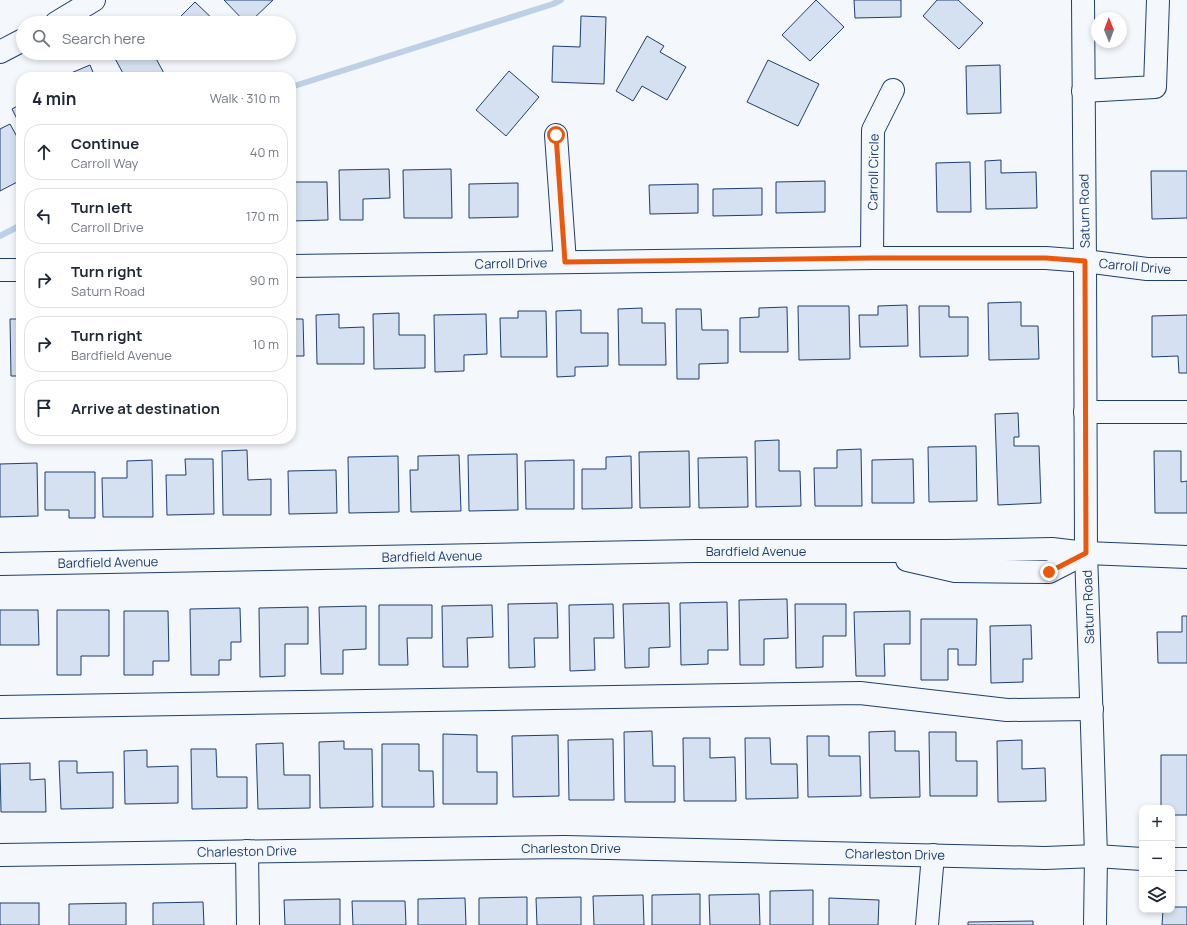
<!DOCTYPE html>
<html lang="en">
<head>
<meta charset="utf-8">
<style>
  :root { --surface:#fff; --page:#f6f6f7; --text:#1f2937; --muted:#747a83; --line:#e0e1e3 }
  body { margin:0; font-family:Manrope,sans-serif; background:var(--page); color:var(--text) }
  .controls { position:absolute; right:12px; bottom:12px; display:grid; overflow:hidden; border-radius:8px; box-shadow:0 2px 6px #0003 }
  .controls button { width:36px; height:36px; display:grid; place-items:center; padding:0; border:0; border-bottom:1px solid var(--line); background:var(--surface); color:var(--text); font:20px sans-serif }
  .compass { position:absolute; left:1091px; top:12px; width:36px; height:36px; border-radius:50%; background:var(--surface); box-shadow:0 2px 6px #0003; rotate:359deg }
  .stop { position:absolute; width:12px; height:12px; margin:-9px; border:3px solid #ea580c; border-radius:50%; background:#fff }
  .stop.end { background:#ea580c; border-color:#fff; box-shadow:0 1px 4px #0008 }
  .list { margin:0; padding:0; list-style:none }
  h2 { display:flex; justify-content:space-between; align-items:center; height:52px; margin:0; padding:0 16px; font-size:17px }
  h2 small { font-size:13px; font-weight:400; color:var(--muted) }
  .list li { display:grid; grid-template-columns:26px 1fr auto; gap:12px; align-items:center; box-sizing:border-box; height:56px; margin:0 8px 8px; padding:0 8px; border:1px solid var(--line); border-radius:16px }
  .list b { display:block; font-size:15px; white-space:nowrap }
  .list p { margin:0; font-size:13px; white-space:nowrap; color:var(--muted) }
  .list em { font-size:13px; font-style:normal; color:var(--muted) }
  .icon { flex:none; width:22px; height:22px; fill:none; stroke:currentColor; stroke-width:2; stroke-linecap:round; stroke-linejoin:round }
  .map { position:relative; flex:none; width:1187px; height:925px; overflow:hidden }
  .search { position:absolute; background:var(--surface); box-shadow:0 2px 6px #0003; left:16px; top:16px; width:280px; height:44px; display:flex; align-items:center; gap:10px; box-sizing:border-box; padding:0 14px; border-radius:22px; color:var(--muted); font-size:15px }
  .panel { position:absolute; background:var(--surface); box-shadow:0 2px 6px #0003; left:16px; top:72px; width:280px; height:372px; border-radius:16px }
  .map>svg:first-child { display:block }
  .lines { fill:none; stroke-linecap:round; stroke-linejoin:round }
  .stream { stroke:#bed0e5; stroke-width:6 }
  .building { fill:#d5e0f0; stroke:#1d3f73 }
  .minor-casing { stroke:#1d3f73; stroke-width:24 }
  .minor { stroke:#f4f7fb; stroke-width:22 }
  .route { stroke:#ea580c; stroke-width:5 }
  .labels { text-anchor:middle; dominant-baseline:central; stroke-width:3; stroke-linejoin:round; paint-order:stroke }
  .street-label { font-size:13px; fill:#1d3f73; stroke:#f4f7fb }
</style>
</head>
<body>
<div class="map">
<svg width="1187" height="925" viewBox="0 0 1187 925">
  <rect width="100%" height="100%" fill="#f4f7fb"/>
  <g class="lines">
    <g class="stream">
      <path d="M291,87L553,4L561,0"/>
      <path d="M0,236L21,225"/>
    </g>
  </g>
  <g class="building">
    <path d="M224,0H273L249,23H246Z"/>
    <path d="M816,0L844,27L810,61L782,35Z"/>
    <path d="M854,0H901V17L855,18Z"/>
    <path d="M937,0H958L983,23L959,49L923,16Z"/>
    <path d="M195,2L217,23H174Z"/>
    <path d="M581,16L606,17L604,84L552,82L553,46L580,47Z"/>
    <path d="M647,36L664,46L660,52L686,67L667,100L642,86L633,101L616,91Z"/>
    <path d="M112,53H153L166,77H125Z"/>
    <path d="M768,60L819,84L798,126L747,102Z"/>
    <path d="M90,65L95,77H64V76Z"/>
    <path d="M1000,65L1001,113L967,114L966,66Z"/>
    <path d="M509,71L539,97L506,136L476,110Z"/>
    <path d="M21,104V127L12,109Z"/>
    <path d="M10,124L21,144V180L0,191V129Z"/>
    <path d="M1001,160V173L1036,172L1037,208L986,209L985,161Z"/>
    <path d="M970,162L971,212H937L936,163Z"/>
    <path d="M389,169L390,198L363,199V220H340L339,170Z"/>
    <path d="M451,169L452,218H404L403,170Z"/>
    <path d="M1151,171H1187V218L1152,219Z"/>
    <path d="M825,181V212L776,213V182Z"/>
    <path d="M295,182H327L328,220L291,221V200H295Z"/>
    <path d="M518,183V217L469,218V184Z"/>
    <path d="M698,184V213L650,214L649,185Z"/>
    <path d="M762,188V215L713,216V189Z"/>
    <path d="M1021,302V326H1038L1039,359L989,360L988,303Z"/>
    <path d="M907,305L908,346L860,347L859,315H878V306Z"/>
    <path d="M798,306H849L850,359L799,360Z"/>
    <path d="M919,306H949V317H968V356L920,357Z"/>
    <path d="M787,307L788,352H740V318L759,317V308Z"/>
    <path d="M642,308V323H665L666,365H619L618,309Z"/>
    <path d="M676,309H701L702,330H728V363L699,364V379H677Z"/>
    <path d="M581,310V333H608V366L575,367V376L557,377L556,311Z"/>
    <path d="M518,311H546L547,357H501L500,318H518Z"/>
    <path d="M399,313V335H425V368L374,369L373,314Z"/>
    <path d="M339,314V328L364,327V364H317L316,315Z"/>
    <path d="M486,314L487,354L464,355V371L435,372L434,315Z"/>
    <path d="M1187,315V373H1179L1178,356L1152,357V316Z"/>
    <path d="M10,319H21V376H11Z"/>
    <path d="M291,319H303L304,356H291Z"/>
    <path d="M1018,413L1019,437H1014V446H1039L1041,503L998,505L995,414Z"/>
    <path d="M779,440V471H800L801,506L756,507L755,441Z"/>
    <path d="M976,446L977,501L929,502L928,447Z"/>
    <path d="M861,449L862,506H815L814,468H837V450Z"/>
    <path d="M247,450L248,480L271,479V515H223L222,451Z"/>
    <path d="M689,451L690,507L640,508L639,452Z"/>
    <path d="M1154,451H1181V482L1187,481V513H1155Z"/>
    <path d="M517,454L518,510L469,511L468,455Z"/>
    <path d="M459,455L461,511L411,512L410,470H418V456Z"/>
    <path d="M398,456L399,512L349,513L348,457Z"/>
    <path d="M631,456L632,508L582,509V469H606V457Z"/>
    <path d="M747,457L748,507L699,508L698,458Z"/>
    <path d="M185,459H213L214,514L167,515L166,475H186Z"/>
    <path d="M913,459L914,503H872V460Z"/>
    <path d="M152,460L153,517H103L102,478H127V461Z"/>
    <path d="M574,460V509H526L525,461Z"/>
    <path d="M37,463L38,516L0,517V464Z"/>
    <path d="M336,470L337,513L289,514L288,471Z"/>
    <path d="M45,472H95V518H69V510H45Z"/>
    <path d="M787,599L788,638L764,639V665H740L739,600Z"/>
    <path d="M727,602L728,650H708V664L681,665L680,603Z"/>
    <path d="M557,603L558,638H534L535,667L509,668L508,604Z"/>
    <path d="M669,603L670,647L649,648V667L625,668L623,604Z"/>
    <path d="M613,604L614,638H594L595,670L570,671L569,605Z"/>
    <path d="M795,604H846V636H823V667L796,668Z"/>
    <path d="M379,605H432V638H407L408,665H379Z"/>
    <path d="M492,605L493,637L467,638L468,667H443L442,606Z"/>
    <path d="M366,606V649L343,650V674H321L319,607Z"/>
    <path d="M308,607V644H285V676L260,677L259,608Z"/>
    <path d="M240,608L241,642H231V660H219V675H191L190,609Z"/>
    <path d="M0,610H38L39,645H0Z"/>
    <path d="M57,610H109V656H81V675H57Z"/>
    <path d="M124,611H168L169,661H153V675H124Z"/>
    <path d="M910,611V644H884L885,676H856L854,612Z"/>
    <path d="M1182,616H1187V663H1158L1157,632H1182Z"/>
    <path d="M921,619H977L976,665H958V649H948V680H921Z"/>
    <path d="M1031,625L1032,659H1023V682L991,683L990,626Z"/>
    <path d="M652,731L653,766H675V802H625L624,732Z"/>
    <path d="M895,731V751H919L920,797L870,798L869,732Z"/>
    <path d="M929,732H956V761H977V796H930Z"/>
    <path d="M443,734L477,735V772H497V804H443Z"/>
    <path d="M558,735L559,796L513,797L512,736Z"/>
    <path d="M807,736H829V756H860L861,796L808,797Z"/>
    <path d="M683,738H710V758L735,757L736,801H684Z"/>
    <path d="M745,738H770L771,764H797L798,798L746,799Z"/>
    <path d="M613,739L614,800H569L568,740Z"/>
    <path d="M1022,740V769L1045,768L1046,801L998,802L997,741Z"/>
    <path d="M344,741V749H372L373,807L320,808L319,742Z"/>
    <path d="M283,743L284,775H310V808L258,809L256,744Z"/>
    <path d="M382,744H419V771H433L434,807H382Z"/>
    <path d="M191,749H216L217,777H247V808L192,809Z"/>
    <path d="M147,750V767L178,766V803L125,804L124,751Z"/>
    <path d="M1161,755H1187V815H1172V808H1161Z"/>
    <path d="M59,761H77V773L113,772V808L61,809Z"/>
    <path d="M30,763V780L45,779L46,812H1L0,764Z"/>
    <path d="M813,890V925H770V891Z"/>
    <path d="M700,894V925H652V895Z"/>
    <path d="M759,894L760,925H710L709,895Z"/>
    <path d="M643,895L644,925H594L593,896Z"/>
    <path d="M527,897V925H479V898Z"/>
    <path d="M581,897V925H537L536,898Z"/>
    <path d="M465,898L466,925H418V899Z"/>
    <path d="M829,898L879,900L878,925H829Z"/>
    <path d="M340,899V925H285L284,900Z"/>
    <path d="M352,901H405L406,925H353Z"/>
    <path d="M203,902L204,925H153V903Z"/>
    <rect x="0" y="903" width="39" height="22"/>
    <path d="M126,903V925H69V904Z"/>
    <path d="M1172,907H1187V925H1162L1163,910H1172Z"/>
    <path d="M1033,921V925H968V922Z"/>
  </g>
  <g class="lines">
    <g class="minor-casing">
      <g id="minor">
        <path d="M1083,0L1085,261L1086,553L1092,727L1096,856L1095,925"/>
        <path d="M56,23L94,0"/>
        <path d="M0,52L23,40"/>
        <path d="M1083,91L1155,87L1158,0"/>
        <path d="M556,135L565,262"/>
        <path d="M872,258L873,130L893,90"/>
        <path d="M291,266L872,258H1046L1085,261L1147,269H1187"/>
        <path d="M0,270H21"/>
        <path d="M1085,412H1187"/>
        <path d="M907,560L955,571L1049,572L1086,553"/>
        <path d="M0,564L695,551H946L1052,549L1086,553L1187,557"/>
        <path d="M0,707L860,693L1007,710L1092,709"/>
        <path d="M247,851L248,925"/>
        <path d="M0,855L565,847L1045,858L1096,856L1142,859"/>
        <path d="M1172,859H1187"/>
        <path d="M927,925L933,855"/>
      </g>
    </g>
    <use href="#minor" class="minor"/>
  </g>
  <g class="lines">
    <path class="route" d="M556,135L565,262L872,258H1046L1085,261L1086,553L1049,572"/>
  </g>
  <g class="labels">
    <g class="street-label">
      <text transform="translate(873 172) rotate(-89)">Carroll Circle</text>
      <text transform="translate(1084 211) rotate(-91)">Saturn Road</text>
      <text transform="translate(511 263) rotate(-1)">Carroll Drive</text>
      <text transform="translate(1135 266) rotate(5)">Carroll Drive</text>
      <text x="756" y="551">Bardfield Avenue</text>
      <text transform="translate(432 556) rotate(-1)">Bardfield Avenue</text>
      <text transform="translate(108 562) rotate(-1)">Bardfield Avenue</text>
      <text transform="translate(1088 607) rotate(-92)">Saturn Road</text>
      <text x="571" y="848">Charleston Drive</text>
      <text transform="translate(247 851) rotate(-1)">Charleston Drive</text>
      <text transform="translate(895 854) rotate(1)">Charleston Drive</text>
    </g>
  </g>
</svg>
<div class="controls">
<button>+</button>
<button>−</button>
<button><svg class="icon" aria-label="layers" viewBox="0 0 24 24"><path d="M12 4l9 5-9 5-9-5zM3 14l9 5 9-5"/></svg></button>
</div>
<svg class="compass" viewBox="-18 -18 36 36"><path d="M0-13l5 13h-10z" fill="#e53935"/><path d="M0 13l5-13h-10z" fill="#747a83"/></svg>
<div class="stop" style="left:556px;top:135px"></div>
<div class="stop end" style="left:1049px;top:572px"></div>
<div class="search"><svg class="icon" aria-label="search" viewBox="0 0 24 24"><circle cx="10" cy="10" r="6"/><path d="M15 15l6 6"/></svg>Search here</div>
<section class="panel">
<h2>4 min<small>Walk · 310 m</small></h2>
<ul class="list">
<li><svg class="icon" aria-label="ahead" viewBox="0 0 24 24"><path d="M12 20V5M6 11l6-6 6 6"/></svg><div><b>Continue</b><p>Carroll Way</p></div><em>40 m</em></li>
<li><svg class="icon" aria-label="left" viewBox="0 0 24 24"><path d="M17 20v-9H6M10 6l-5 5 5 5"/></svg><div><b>Turn left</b><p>Carroll Drive</p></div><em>170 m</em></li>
<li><svg class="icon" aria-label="right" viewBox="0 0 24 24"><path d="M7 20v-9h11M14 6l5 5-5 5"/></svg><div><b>Turn right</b><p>Saturn Road</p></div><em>90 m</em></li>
<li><svg class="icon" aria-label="right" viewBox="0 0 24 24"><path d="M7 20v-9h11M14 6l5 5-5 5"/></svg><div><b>Turn right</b><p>Bardfield Avenue</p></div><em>10 m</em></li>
<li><svg class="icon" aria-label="arrive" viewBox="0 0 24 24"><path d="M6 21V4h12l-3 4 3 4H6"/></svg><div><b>Arrive at destination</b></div></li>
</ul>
</section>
</div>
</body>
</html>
